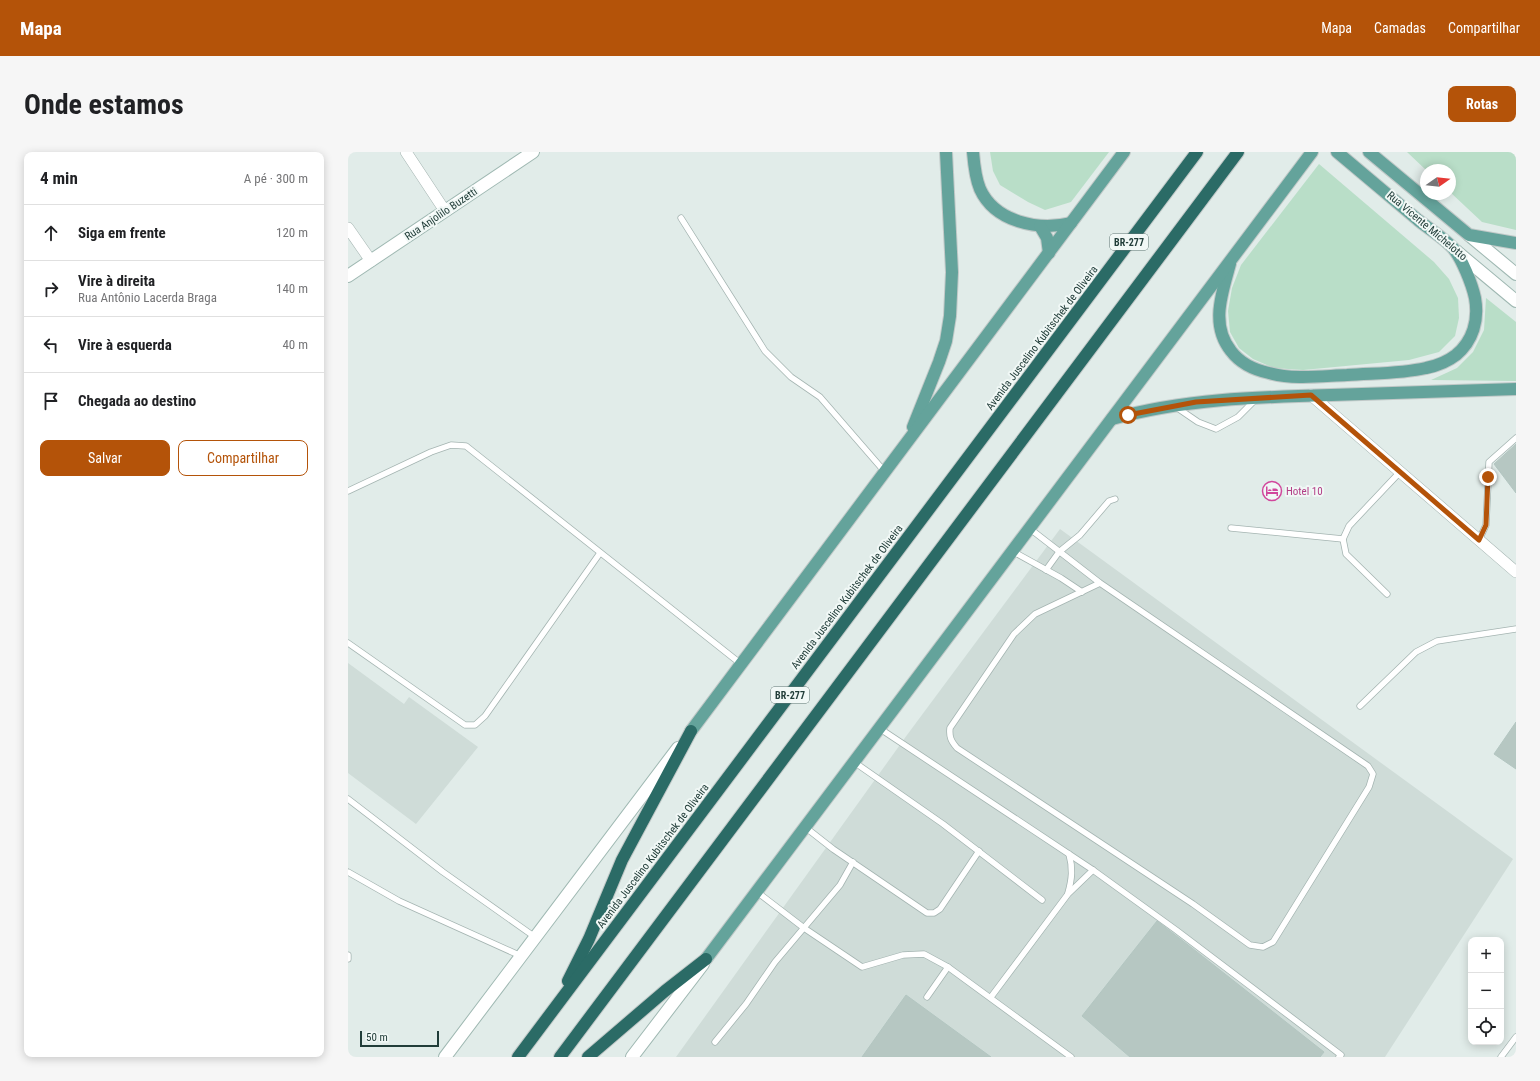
<!DOCTYPE html>
<html lang="pt">
<head>
<meta charset="utf-8">
<style>
  :root { --surface:#fff; --page:#f6f6f6; --text:#202124; --muted:#757577; --line:#e0e0e0; --accent:#b45309 }
  body { margin:0; font-family:"Roboto Condensed",sans-serif; background:var(--page); color:var(--text) }
  .controls { position:absolute; right:12px; bottom:12px; display:grid; overflow:hidden; border-radius:8px; box-shadow:0 2px 10px #0003 }
  .controls button { width:36px; height:36px; display:grid; place-items:center; padding:0; border:0; border-bottom:1px solid var(--line); background:var(--surface); color:var(--text); font:20px sans-serif }
  .compass { position:absolute; left:1072px; top:12px; width:36px; height:36px; border-radius:50%; background:var(--surface); box-shadow:0 2px 10px #0003; rotate:76deg }
  .scale { position:absolute; left:12px; bottom:10px; width:79px; box-sizing:border-box; padding-left:4px; border:2px solid #213d39; border-top:0; font-size:11px; line-height:14px; white-space:nowrap; color:#213d39; -webkit-text-stroke:3px #f1f8f6; paint-order:stroke }
  .stop { position:absolute; width:12px; height:12px; margin:-9px; border:3px solid #b45309; border-radius:50%; background:#fff }
  .stop.end { background:#b45309; border-color:#fff; box-shadow:0 1px 4px #0008 }
  .list { margin:0; padding:0; list-style:none }
  h2 { display:flex; justify-content:space-between; align-items:center; height:52px; margin:0; padding:0 16px; font-size:17px }
  h2 small { font-size:13px; font-weight:400; color:var(--muted) }
  .list li { display:grid; grid-template-columns:26px 1fr auto; gap:12px; align-items:center; box-sizing:border-box; height:56px; padding:0 16px; border-top:1px solid var(--line) }
  .list b { display:block; font-size:15px; white-space:nowrap }
  .list p { margin:0; font-size:13px; white-space:nowrap; color:var(--muted) }
  .list em { font-size:13px; font-style:normal; color:var(--muted) }
  .actions { display:flex; gap:8px; padding:12px 16px }
  .actions a { flex:1; padding:9px 0; border:1px solid var(--accent); border-radius:8px; text-align:center; font-size:14px; color:var(--accent) }
  .actions .main { background:var(--accent); color:#fff }
  .icon { flex:none; width:22px; height:22px; fill:none; stroke:currentColor; stroke-width:2; stroke-linecap:round; stroke-linejoin:round }
  .map { position:relative; flex:none; width:1168px; height:905px; overflow:hidden; border-radius:8px }
  header { display:flex; align-items:center; gap:24px; box-sizing:border-box; height:56px; padding:0 20px; background:var(--accent); color:#fff }
  header strong { font-size:19px }
  nav { display:flex; gap:22px; margin-inline-start:auto; font-size:14px }
  .intro { display:flex; align-items:center; justify-content:space-between; box-sizing:border-box; height:96px; padding:0 24px }
  h1 { margin:0; font-size:28px }
  .button { padding:10px 18px; border-radius:8px; background:var(--accent); color:#fff; font-size:14px; font-weight:700 }
  main { display:flex; gap:24px; padding:0 24px }
  aside { flex:1; background:var(--surface); border-radius:8px; box-shadow:0 2px 10px #0003 }
  .map>svg:first-child { display:block }
  .built { fill:#cfdcd8 }
  .green { fill:#b9dec8 }
  .building { fill:#b6c7c2; stroke:#b3c6c1 }
  .lines { fill:none; stroke-linecap:round; stroke-linejoin:round }
  .lane-casing { stroke:#a4b4b1; stroke-width:7 }
  .street-casing { stroke:#a4b4b1; stroke-width:12 }
  .secondary-casing { stroke:#9fb8b2; stroke-width:14 }
  .primary-casing { stroke:#c1c9c8; stroke-width:14 }
  .highway-casing { stroke:#c1c9c8; stroke-width:14 }
  .lane { stroke:#fff; stroke-width:5.5 }
  .street { stroke:#fff; stroke-width:11 }
  .secondary { stroke:#fff; stroke-width:12 }
  .primary { stroke:#64a39b; stroke-width:12 }
  .highway { stroke:#2b6b66; stroke-width:12 }
  .route { stroke:#b45309; stroke-width:5 }
  .labels { text-anchor:middle; dominant-baseline:central; stroke-width:4; stroke-linejoin:round; paint-order:stroke }
  .shield { fill:#f1f8f6; stroke:#5f7572; stroke-width:1 }
  .shield-label { font-size:10px; font-weight:bold; fill:#213d39 }
  .street-label { font-size:11px; fill:#213d39; stroke:#f1f8f6 }
  .hotel-label { font-size:11px; fill:#b23c85; stroke:#f1f8f6; text-anchor:start }
</style>
</head>
<body>
<header>
<strong>Mapa</strong>
<nav><a>Mapa</a><a>Camadas</a><a>Compartilhar</a></nav>
</header>
<div class="intro"><h1>Onde estamos</h1><a class="button">Rotas</a></div>
<main>
<aside>
<h2>4 min<small>A pé · 300 m</small></h2>
<ul class="list">
<li><svg class="icon" aria-label="ahead" viewBox="0 0 24 24"><path d="M12 20V5M6 11l6-6 6 6"/></svg><div><b>Siga em frente</b></div><em>120 m</em></li>
<li><svg class="icon" aria-label="right" viewBox="0 0 24 24"><path d="M7 20v-9h11M14 6l5 5-5 5"/></svg><div><b>Vire à direita</b><p>Rua Antônio Lacerda Braga</p></div><em>140 m</em></li>
<li><svg class="icon" aria-label="left" viewBox="0 0 24 24"><path d="M17 20v-9H6M10 6l-5 5 5 5"/></svg><div><b>Vire à esquerda</b></div><em>40 m</em></li>
<li><svg class="icon" aria-label="arrive" viewBox="0 0 24 24"><path d="M6 21V4h12l-3 4 3 4H6"/></svg><div><b>Chegada ao destino</b></div></li>
</ul>
<div class="actions"><a class="main">Salvar</a><a>Compartilhar</a></div>
</aside>
<div class="map">
<svg width="1168" height="905" viewBox="0 0 1168 905">
  <rect width="100%" height="100%" fill="#e1ece9"/>
  <g class="built">
    <path d="M712,377L1165,707L1037,905H328L559,583Z"/>
    <path d="M0,511L56,552L61,545L130,595L68,672L0,621Z"/>
  </g>
  <g class="green">
    <path d="M642,0H761L723,50L697,58L680,50L652,33L645,19Z"/>
    <path d="M1059,0H1168V78L1134,70L1102,40V18H1078Z"/>
    <path d="M971,12L1086,110L1101,127L1110,146L1111,166L1107,184L1091,200L1061,208L955,218L926,216L905,207L891,196L882,180L880,159L884,136L893,113Z"/>
    <path d="M1138,146L1168,170V229L1083,228L1109,216L1125,200L1136,178Z"/>
  </g>
  <g class="building">
    <path d="M1168,292V341L1146,312Z"/>
    <path d="M1168,570V617L1146,602Z"/>
    <path d="M809,769L844,796L976,900L972,905H782L734,864Z"/>
    <path d="M558,843L643,905H514Z"/>
  </g>
  <g class="lines">
    <g class="lane-casing">
      <g id="lane">
        <path d="M333,66L417,199L443,225L472,245L537,320"/>
        <path d="M828,255L850,270L868,277L890,265L907,248"/>
        <path d="M0,339L83,300L103,293L118,294L393,512"/>
        <path d="M681,376L752,431L1020,614L1025,622L1021,635L925,790L915,795L902,793L845,752L609,596C603,589 601,585 602,576L666,482L687,462L752,431"/>
        <path d="M883,376L995,387"/>
        <path d="M1131,388L1138,373L1141,310L1168,286"/>
        <path d="M664,399L713,426L734,440"/>
        <path d="M698,418L711,400L732,383L761,349L767,347"/>
        <path d="M1039,442L998,402L995,387L1001,374L1052,320"/>
        <path d="M0,491L117,573H127L137,564L252,401"/>
        <path d="M1012,554L1068,500L1089,489L1168,477"/>
        <path d="M531,576L745,718L828,778L993,903L991,905"/>
        <path d="M506,610L595,672L694,748"/>
        <path d="M0,647L95,720L187,785"/>
        <path d="M457,675L485,697L579,761H586L592,757L631,699"/>
        <path d="M0,720L51,749L173,804"/>
        <path d="M409,740L456,776L514,815L555,803L576,802L600,815L723,905"/>
        <path d="M720,741C724,727 725,716 721,702"/>
        <path d="M0,803V807"/>
        <path d="M579,845L600,815"/>
        <path d="M643,845L720,742L745,718"/>
        <path d="M367,890L398,852L427,810L492,733L505,710"/>
        <path d="M1153,905L1168,885"/>
      </g>
    </g>
    <g class="street-casing">
      <g id="street">
        <path d="M58,0L97,59"/>
        <path d="M0,76L23,109"/>
        <path d="M963,243L1168,420"/>
      </g>
    </g>
    <g class="secondary-casing">
      <g id="secondary">
        <path d="M1121,83L1168,122"/>
        <path d="M1108,99L1168,149"/>
        <path d="M0,124L185,0"/>
        <path d="M97,905L330,596"/>
        <path d="M284,905L355,812"/>
      </g>
    </g>
    <g class="primary-casing">
      <g id="primary">
        <path d="M625,0C626,12 627,25 632,37C647,70 690,79 723,71"/>
        <path d="M1021,0L1121,83L1168,91"/>
        <path d="M692,74L699,86L701,101"/>
        <path d="M882,112C874,141 862,173 883,199C892,211 907,218 921,221C946,228 974,224 999,223C1025,221 1052,222 1078,216C1088,214 1099,210 1108,203C1125,189 1131,168 1127,146C1124,132 1114,107 1105,96C1097,87 1080,76 1070,68C1043,45 1016,23 989,0"/>
        <path d="M764,267C835,247 909,245 983,243C1045,241 1106,239 1168,237"/>
        <path d="M565,275L591,210L598,189L602,164L604,120L598,0"/>
        <path d="M343,579L776,0"/>
        <path d="M358,807L964,0"/>
      </g>
    </g>
    <g class="highway-casing">
      <g id="highway">
        <path d="M220,829L241,787L274,708L343,579"/>
        <path d="M170,905L849,0"/>
        <path d="M212,905L890,0"/>
        <path d="M240,905L317,839L358,807"/>
      </g>
    </g>
    <use href="#lane" class="lane"/>
    <use href="#street" class="street"/>
    <use href="#secondary" class="secondary"/>
    <use href="#primary" class="primary"/>
    <use href="#highway" class="highway"/>
  </g>
  <g class="lines">
    <path class="route" d="M780,263L848,250L963,243L1131,388L1138,373L1140,325"/>
  </g>
  <defs>
    <g id="hotel-ring" transform="scale(1)"><circle r="9.5" fill="#f1f8f6" stroke="#d1479c" stroke-width="1.5"/><path d="M-6-4.5h1.5V1H6V5H4.5V3h-9V5H-6ZM-4 0a1.8 1.8 0 1 1 3.6 0ZM.5 0V-2.5h3Q6-2.5 6 0Z" fill="#d1479c"/></g>
  </defs>
  <g fill-rule="evenodd">
    <use href="#hotel-ring" x="924" y="339"/>
  </g>
  <g class="labels">
    <g class="shield">
      <rect x="762" y="82" width="38" height="16" rx="3"/>
      <rect x="423" y="535" width="38" height="16" rx="3"/>
    </g>
    <g class="shield-label">
      <text x="781" y="90">BR-277</text>
      <text x="442" y="543">BR-277</text>
    </g>
    <g class="street-label">
      <text transform="translate(93 62) rotate(-34)">Rua Anjolilo Buzetti</text>
      <text transform="translate(1079 74) rotate(40)">Rua Vicente Michelotto</text>
      <text transform="translate(694 186) rotate(-53)">Avenida Juscelino Kubitschek de Oliveira</text>
      <text transform="translate(499 445) rotate(-53)">Avenida Juscelino Kubitschek de Oliveira</text>
      <text transform="translate(305 704) rotate(-53)">Avenida Juscelino Kubitschek de Oliveira</text>
    </g>
    <g class="hotel-label">
      <text x="938" y="339">Hotel 10</text>
    </g>
  </g>
</svg>
<div class="controls">
<button>+</button>
<button>−</button>
<button><svg class="icon" aria-label="locate" viewBox="0 0 24 24"><circle cx="12" cy="12" r="6"/><path d="M12 2v4M12 18v4M2 12h4M18 12h4"/></svg></button>
</div>
<svg class="compass" viewBox="-18 -18 36 36"><path d="M0-13l5 13h-10z" fill="#e53935"/><path d="M0 13l5-13h-10z" fill="#757577"/></svg>
<div class="scale">50 m</div>
<div class="stop" style="left:780px;top:263px"></div>
<div class="stop end" style="left:1140px;top:325px"></div>
</div>
</main>
</body>
</html>
